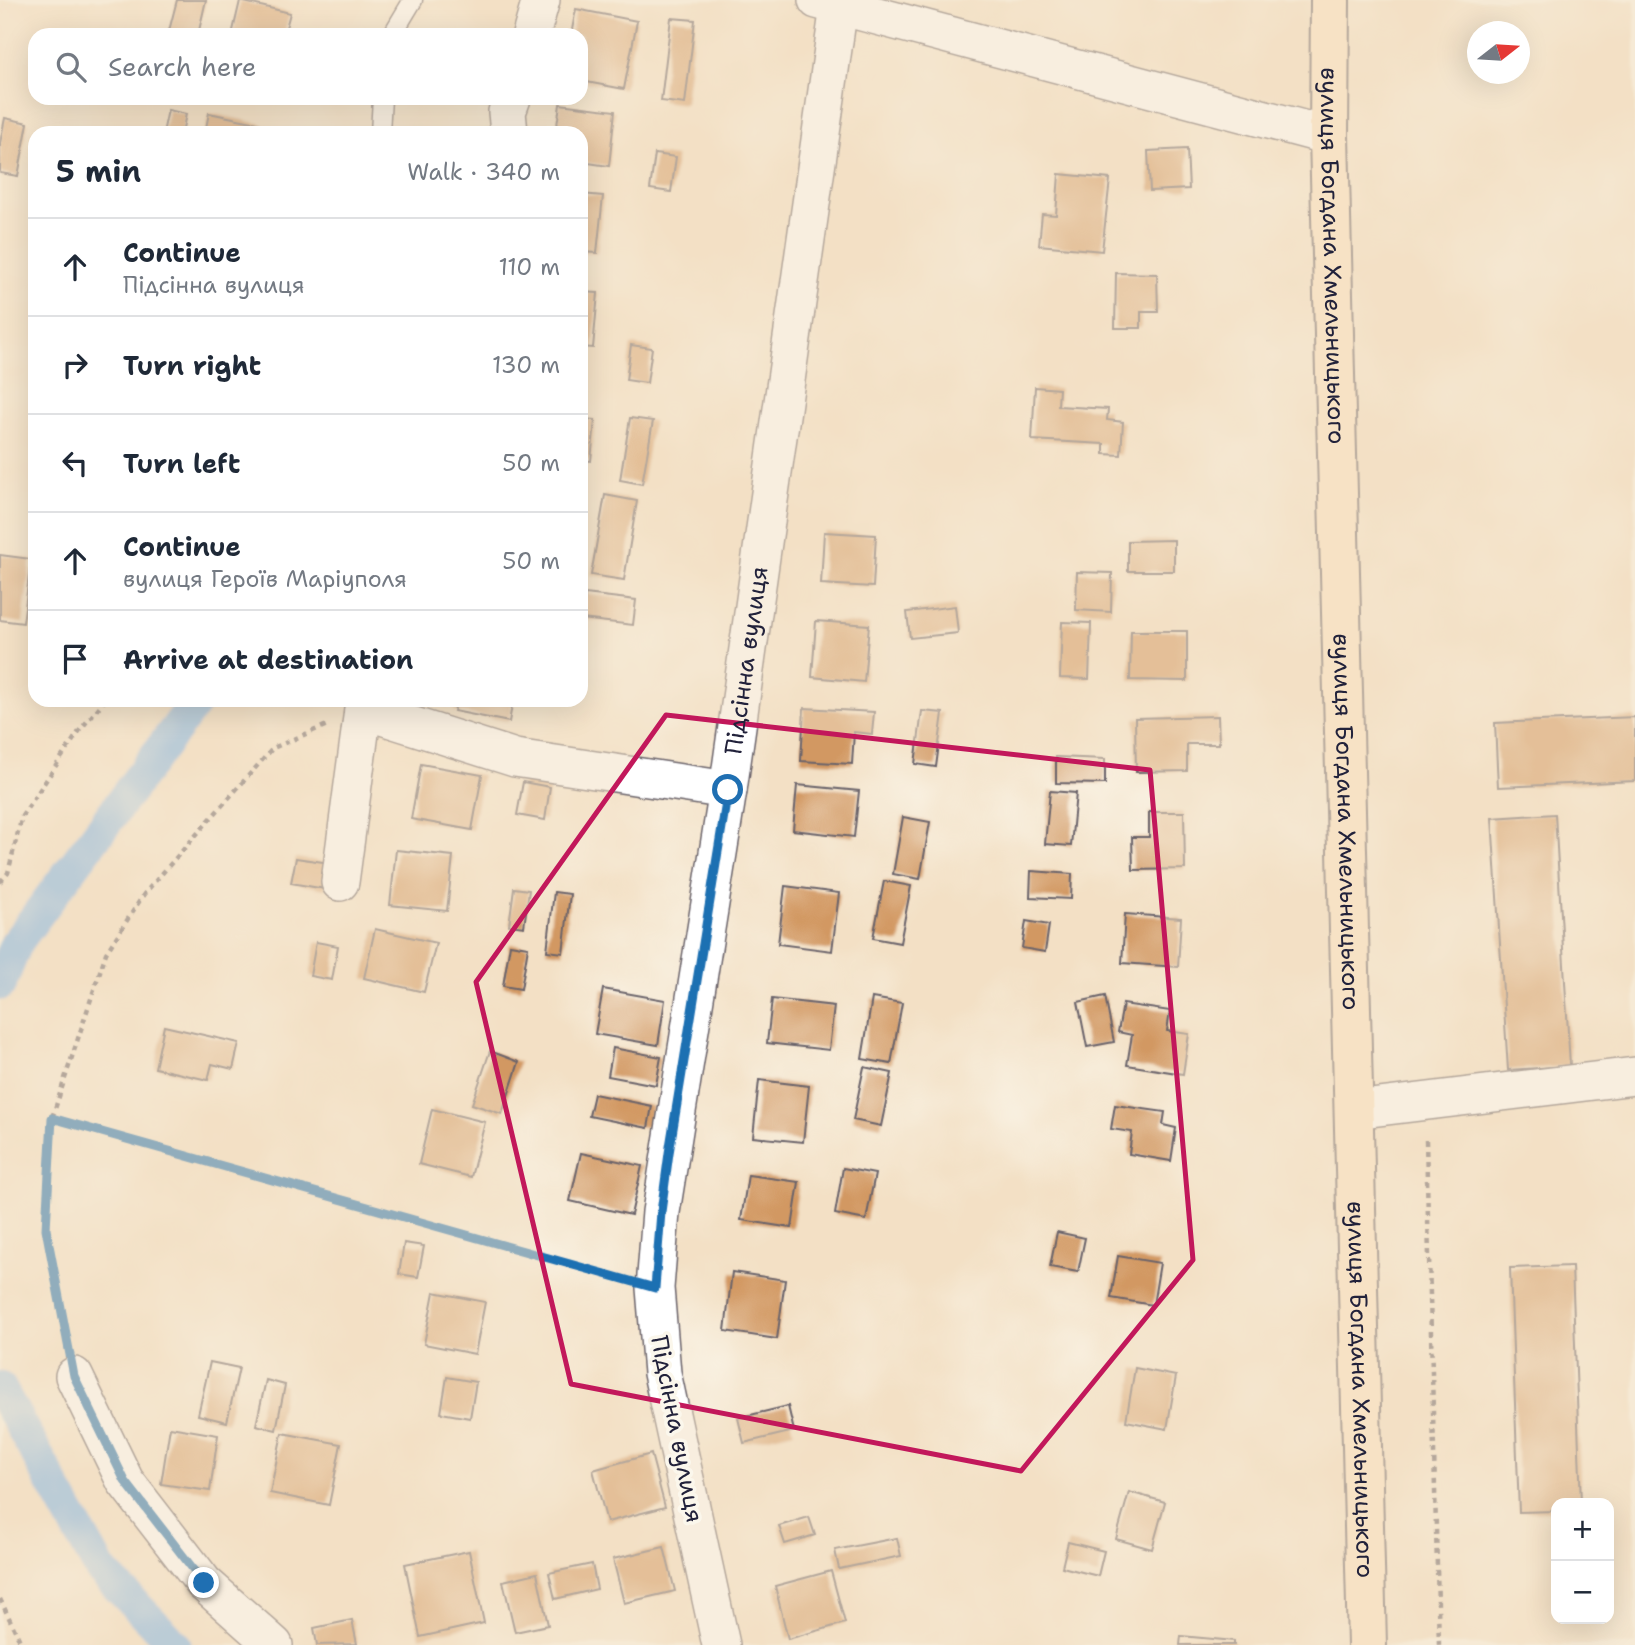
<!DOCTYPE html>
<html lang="en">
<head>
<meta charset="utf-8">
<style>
  :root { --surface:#fff; --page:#f6f6f7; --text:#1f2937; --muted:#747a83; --line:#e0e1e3 }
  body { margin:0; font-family:"Shantell Sans",sans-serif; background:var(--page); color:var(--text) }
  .controls { position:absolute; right:21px; bottom:21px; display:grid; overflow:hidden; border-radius:14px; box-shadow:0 7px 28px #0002 }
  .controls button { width:63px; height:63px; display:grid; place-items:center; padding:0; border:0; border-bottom:2px solid var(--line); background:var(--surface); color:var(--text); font:35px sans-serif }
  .compass { position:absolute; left:1467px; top:21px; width:63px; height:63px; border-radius:50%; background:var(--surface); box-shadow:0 7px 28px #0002; rotate:73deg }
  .stop { position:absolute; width:21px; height:21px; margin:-16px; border:5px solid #1f6fb2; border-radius:50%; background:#fff }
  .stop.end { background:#1f6fb2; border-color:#fff; box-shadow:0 2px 7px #0008 }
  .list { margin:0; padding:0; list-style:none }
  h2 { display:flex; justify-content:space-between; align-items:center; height:91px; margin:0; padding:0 28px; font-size:30px }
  h2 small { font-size:23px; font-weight:400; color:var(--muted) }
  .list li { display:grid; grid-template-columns:46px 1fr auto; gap:21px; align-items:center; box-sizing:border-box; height:98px; padding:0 28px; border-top:2px solid var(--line) }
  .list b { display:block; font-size:26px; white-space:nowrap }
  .list p { margin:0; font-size:23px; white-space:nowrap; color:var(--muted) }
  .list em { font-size:23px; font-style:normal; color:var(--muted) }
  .icon { flex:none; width:38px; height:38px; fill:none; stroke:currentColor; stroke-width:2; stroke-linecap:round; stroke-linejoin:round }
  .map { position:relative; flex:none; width:1635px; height:1645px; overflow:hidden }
  .search { position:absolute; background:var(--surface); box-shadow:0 7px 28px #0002; left:28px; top:28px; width:560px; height:77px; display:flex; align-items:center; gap:18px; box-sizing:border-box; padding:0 24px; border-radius:21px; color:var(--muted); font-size:26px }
  .panel { position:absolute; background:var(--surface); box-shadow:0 7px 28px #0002; left:28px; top:126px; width:560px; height:581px; border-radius:21px }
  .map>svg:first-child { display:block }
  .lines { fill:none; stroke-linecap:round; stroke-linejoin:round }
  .canal { stroke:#79b3ea; stroke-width:33 }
  .building { fill:#d29862 }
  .lane-casing { stroke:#6b646b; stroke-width:21 }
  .street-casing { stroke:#6b646b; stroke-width:40 }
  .secondary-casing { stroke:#6b646b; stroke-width:42 }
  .path { stroke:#6b646b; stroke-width:4.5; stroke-dasharray:5 5; stroke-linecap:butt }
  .lane { stroke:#fff; stroke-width:18 }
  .street { stroke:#fff; stroke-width:37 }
  .secondary { stroke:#fde5c5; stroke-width:38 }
  .route { stroke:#1f6fb2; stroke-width:9 }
  .marked { fill:none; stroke:#c2185b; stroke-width:5; stroke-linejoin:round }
  .labels { text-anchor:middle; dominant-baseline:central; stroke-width:7; stroke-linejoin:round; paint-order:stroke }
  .street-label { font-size:24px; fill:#22223b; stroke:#fbf7ec }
</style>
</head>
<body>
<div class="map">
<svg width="1635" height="1645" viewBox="0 0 1635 1645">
  <rect width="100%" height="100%" fill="#fbf7ec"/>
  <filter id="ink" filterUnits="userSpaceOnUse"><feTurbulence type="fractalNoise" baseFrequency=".0143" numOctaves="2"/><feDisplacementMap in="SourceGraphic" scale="14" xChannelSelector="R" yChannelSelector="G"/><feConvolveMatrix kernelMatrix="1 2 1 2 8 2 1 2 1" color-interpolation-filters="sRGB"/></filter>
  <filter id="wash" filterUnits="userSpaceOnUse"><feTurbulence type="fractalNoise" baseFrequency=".00686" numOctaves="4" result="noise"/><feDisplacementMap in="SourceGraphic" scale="28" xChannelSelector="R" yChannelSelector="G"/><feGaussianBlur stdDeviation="1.57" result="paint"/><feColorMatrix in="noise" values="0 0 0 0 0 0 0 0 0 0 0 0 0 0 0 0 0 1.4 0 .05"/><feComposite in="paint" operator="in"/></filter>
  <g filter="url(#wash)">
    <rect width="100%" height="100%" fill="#f3e0c5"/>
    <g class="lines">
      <g class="canal">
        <path d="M0,984L17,942L197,700"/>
        <path d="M0,1388L100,1569L175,1645"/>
      </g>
    </g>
    <g id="blocks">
      <g class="building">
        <path d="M177,0H206L198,35L169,31Z"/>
        <path d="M240,1L290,13L284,35H232Z"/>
        <path d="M576,9L637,21L624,89L581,81V35H571Z"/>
        <path d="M671,18L695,20L685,104L661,101Z"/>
        <path d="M560,104L615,111L609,166L581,162V133H556Z"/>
        <path d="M168,110L186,114L182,133H163Z"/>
        <path d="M209,113L262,124L260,133H205Z"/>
        <path d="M5,118L28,123L18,176L0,173V143Z"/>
        <path d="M1187,149L1189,189L1150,191L1148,151Z"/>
        <path d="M655,154L676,157L671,192L650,189Z"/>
        <path d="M1059,174L1110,179L1102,251L1039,245L1042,214L1056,215Z"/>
        <path d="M581,194L603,196L597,253L581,252Z"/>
        <path d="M1116,273L1157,274L1158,312H1141V328H1115Z"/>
        <path d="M581,292L598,293L593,348L581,347Z"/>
        <path d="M631,345L652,348L647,383L626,380Z"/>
        <path d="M1035,387L1059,389L1058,406L1108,409L1107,420L1123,422L1121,455L1104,454V444L1032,440Z"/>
        <path d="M630,418L653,421L642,484L620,480Z"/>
        <path d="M581,419L595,420L591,461L581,460Z"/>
        <path d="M605,495L637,501L624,580L591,575Z"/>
        <path d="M824,532L876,535L873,587L821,584Z"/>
        <path d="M1174,540V571H1128V541Z"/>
        <path d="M0,555L31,559L23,623L0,620Z"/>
        <path d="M1077,572L1112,573L1111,612L1076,610Z"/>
        <path d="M585,594L636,600L633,625L582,619Z"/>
        <path d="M955,606L958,633L910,638L907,612Z"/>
        <path d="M816,621L869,625L864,682L812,677Z"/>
        <path d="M1062,622L1091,623L1089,679L1060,678Z"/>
        <path d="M1131,631H1187V681L1130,680Z"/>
        <path d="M457,700H513L509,722L454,711Z"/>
        <path d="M804,708L874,712L872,734L854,732L852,764L801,761Z"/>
        <path d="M922,711L943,713L936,767L915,764Z"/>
        <path d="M1218,716L1219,744H1187V771L1136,772L1135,718Z"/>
        <path d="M1635,717V781L1498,787L1495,723Z"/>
        <path d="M1056,757L1105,759V784L1056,783Z"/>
        <path d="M421,764L482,775L472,830L411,819Z"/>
        <path d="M523,782L550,787L545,820L517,815Z"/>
        <path d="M797,785L859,791L854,837L793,830Z"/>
        <path d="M1050,791L1076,793L1071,846L1045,844Z"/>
        <path d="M1149,812H1184L1185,869L1133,870L1132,837H1149Z"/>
        <path d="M1555,814L1570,1066L1508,1070L1492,818Z"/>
        <path d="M903,817L930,822L920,879L893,874Z"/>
        <path d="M396,850L453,856L447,911L390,905Z"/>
        <path d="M296,858L330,863L325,889L291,883Z"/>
        <path d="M1031,871L1072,874L1071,899L1030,897Z"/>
        <path d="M884,881L911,886L900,943L873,938Z"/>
        <path d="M785,886L839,893L832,951L778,944Z"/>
        <path d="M514,888L529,890L524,927L509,925Z"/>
        <path d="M554,892L570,894L563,953L547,951Z"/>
        <path d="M1125,914L1181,918L1178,967L1122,963Z"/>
        <path d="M1026,921L1049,925L1045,952L1022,948Z"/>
        <path d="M375,929L436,943L424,992L364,978Z"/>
        <path d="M316,942L338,946L332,980L310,976Z"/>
        <path d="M510,944L528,947L521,989L503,986Z"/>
        <path d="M603,989L665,1000L658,1045L595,1034Z"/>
        <path d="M1105,996L1114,1042L1087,1047L1078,1002Z"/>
        <path d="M872,998L902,1003L891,1064L862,1059Z"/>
        <path d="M772,999L834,1006L829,1050L767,1043Z"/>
        <path d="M1123,1004L1170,1011L1167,1031L1189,1034L1183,1074L1127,1065L1132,1035L1118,1032Z"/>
        <path d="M164,1026L239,1043L233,1069L212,1064L208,1080L155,1068Z"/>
        <path d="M613,1048L661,1057L656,1085L608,1076Z"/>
        <path d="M490,1051L519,1062L502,1114L472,1104Z"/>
        <path d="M864,1067L892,1073L881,1126L853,1120Z"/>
        <path d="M759,1080L809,1086L803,1142L753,1137Z"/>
        <path d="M594,1094L652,1106L648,1128L589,1116Z"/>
        <path d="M1115,1105L1165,1112L1163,1125L1176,1128L1171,1161L1129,1154L1132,1132L1111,1129Z"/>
        <path d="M432,1109L485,1122L471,1177L419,1164Z"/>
        <path d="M581,1153L642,1166L631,1215L570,1201Z"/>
        <path d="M843,1168L875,1174L866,1220L835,1214Z"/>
        <path d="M748,1175L799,1182L792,1228L741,1220Z"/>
        <path d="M1057,1232L1085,1238L1078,1272L1050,1267Z"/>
        <path d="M404,1243L424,1246L418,1277L399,1274Z"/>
        <path d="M1118,1256L1160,1263L1153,1305L1111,1298Z"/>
        <path d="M1572,1266L1581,1503H1556V1511L1519,1512L1510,1268Z"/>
        <path d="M732,1272L785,1280L777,1339L725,1331Z"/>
        <path d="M434,1292L485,1302L475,1354L424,1344Z"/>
        <path d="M210,1362L239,1368L227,1422L198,1415Z"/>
        <path d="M1135,1368L1176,1376L1167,1429L1126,1421Z"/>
        <path d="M447,1377L476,1382L470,1418L441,1413Z"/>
        <path d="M266,1380L285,1385L276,1430L256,1425Z"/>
        <path d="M788,1406L794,1431L744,1443L738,1418Z"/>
        <path d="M170,1427L218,1435L210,1491L161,1484Z"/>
        <path d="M282,1433L341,1444L329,1505L270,1493Z"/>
        <path d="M651,1454L665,1507L607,1522L593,1470Z"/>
        <path d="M1129,1492L1165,1502L1152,1549L1116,1539Z"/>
        <path d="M809,1517L815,1535L785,1544L779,1526Z"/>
        <path d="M897,1538L901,1556L839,1569L835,1550Z"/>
        <path d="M1068,1542L1104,1551L1098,1576L1062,1567Z"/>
        <path d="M664,1547L675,1591L624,1603L613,1559Z"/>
        <path d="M469,1551L484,1623L420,1637L405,1564Z"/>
        <path d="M592,1564L597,1589L555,1599L549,1573Z"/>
        <path d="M831,1571L845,1623L788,1639L775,1586Z"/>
        <path d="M537,1573L548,1625L515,1632L503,1581Z"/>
        <path d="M352,1620L357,1644L317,1645L314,1628Z"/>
        <path d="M1181,1636L1234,1641V1645H1180Z"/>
      </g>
    </g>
  </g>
  <g filter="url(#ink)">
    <use href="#blocks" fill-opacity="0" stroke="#6b646b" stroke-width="2"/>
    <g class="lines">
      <g class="lane-casing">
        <g id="lane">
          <path d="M392,35L413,0"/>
          <path d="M380,133L382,98"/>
        </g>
      </g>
      <g class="street-casing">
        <g id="street">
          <path d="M817,0L1329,136"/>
          <path d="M531,35L541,0"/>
          <path d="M509,133L507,112L512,98"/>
          <path d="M363,710L515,758L728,790"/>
          <path d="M340,882L363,710L368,700"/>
          <path d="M1354,1110L1635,1076"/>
          <path d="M74,1376L125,1481L204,1583L274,1645"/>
          <path id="s1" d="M721,1645L662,1373L655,1288L661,1212L728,790L839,6"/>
        </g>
      </g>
      <g class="secondary-casing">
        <g id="secondary">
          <path id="s2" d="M1330,0L1329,136L1367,1645"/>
        </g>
      </g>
      <g class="path">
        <path d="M0,882L8,873L22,816L80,730L105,700"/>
        <path d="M52,1118L624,1279"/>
        <path d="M1426,1140L1439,1645"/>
        <path d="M68,1345L46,1229L52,1118L106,953L144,894L273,748L327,725"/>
        <path d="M0,1599L22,1645"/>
      </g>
      <use href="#lane" class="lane"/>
      <use href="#street" class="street"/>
      <use href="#secondary" class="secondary"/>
    </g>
  </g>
  <g class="lines" filter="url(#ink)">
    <path class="route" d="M204,1583L125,1481L74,1376L46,1229L52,1118L655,1288L661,1212L669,1153L728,790"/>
  </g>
  <path d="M0 0H1635V1645H0ZM666,715L1150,770L1193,1260L1021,1471L571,1384L476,982Z" fill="#f3e0c5" fill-opacity=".55" fill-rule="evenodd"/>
  <path class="marked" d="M666,715L1150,770L1193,1260L1021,1471L571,1384L476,982Z"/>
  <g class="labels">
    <g class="street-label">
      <text stroke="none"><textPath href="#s2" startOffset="256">вулиця Богдана Хмельницького</textPath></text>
      <text stroke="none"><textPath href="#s1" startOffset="998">Підсінна вулиця</textPath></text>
      <text stroke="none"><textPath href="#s2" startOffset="822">вулиця Богдана Хмельницького</textPath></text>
      <text stroke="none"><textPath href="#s2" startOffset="1390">вулиця Богдана Хмельницького</textPath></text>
      <text transform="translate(677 1429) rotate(79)">Підсінна вулиця</text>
    </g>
  </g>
</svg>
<div class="controls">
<button>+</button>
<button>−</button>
</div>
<svg class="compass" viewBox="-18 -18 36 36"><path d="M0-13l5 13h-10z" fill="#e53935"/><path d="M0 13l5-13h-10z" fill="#747a83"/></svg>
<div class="stop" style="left:728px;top:790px"></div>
<div class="stop end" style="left:204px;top:1583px"></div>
<div class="search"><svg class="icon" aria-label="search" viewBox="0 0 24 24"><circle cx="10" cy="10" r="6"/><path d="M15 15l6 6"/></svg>Search here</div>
<section class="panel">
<h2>5 min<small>Walk · 340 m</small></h2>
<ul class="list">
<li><svg class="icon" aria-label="ahead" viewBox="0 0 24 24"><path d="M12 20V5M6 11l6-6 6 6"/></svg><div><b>Continue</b><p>Підсінна вулиця</p></div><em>110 m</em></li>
<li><svg class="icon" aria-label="right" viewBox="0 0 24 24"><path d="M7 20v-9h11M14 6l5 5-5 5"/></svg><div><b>Turn right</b></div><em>130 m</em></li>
<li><svg class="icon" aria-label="left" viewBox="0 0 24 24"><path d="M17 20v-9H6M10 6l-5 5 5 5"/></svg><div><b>Turn left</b></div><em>50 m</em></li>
<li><svg class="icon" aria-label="ahead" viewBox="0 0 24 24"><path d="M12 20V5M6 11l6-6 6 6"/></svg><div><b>Continue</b><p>вулиця Героїв Маріуполя</p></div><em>50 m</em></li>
<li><svg class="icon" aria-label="arrive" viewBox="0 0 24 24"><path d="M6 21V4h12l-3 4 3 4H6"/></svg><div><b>Arrive at destination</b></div></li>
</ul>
</section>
</div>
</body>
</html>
